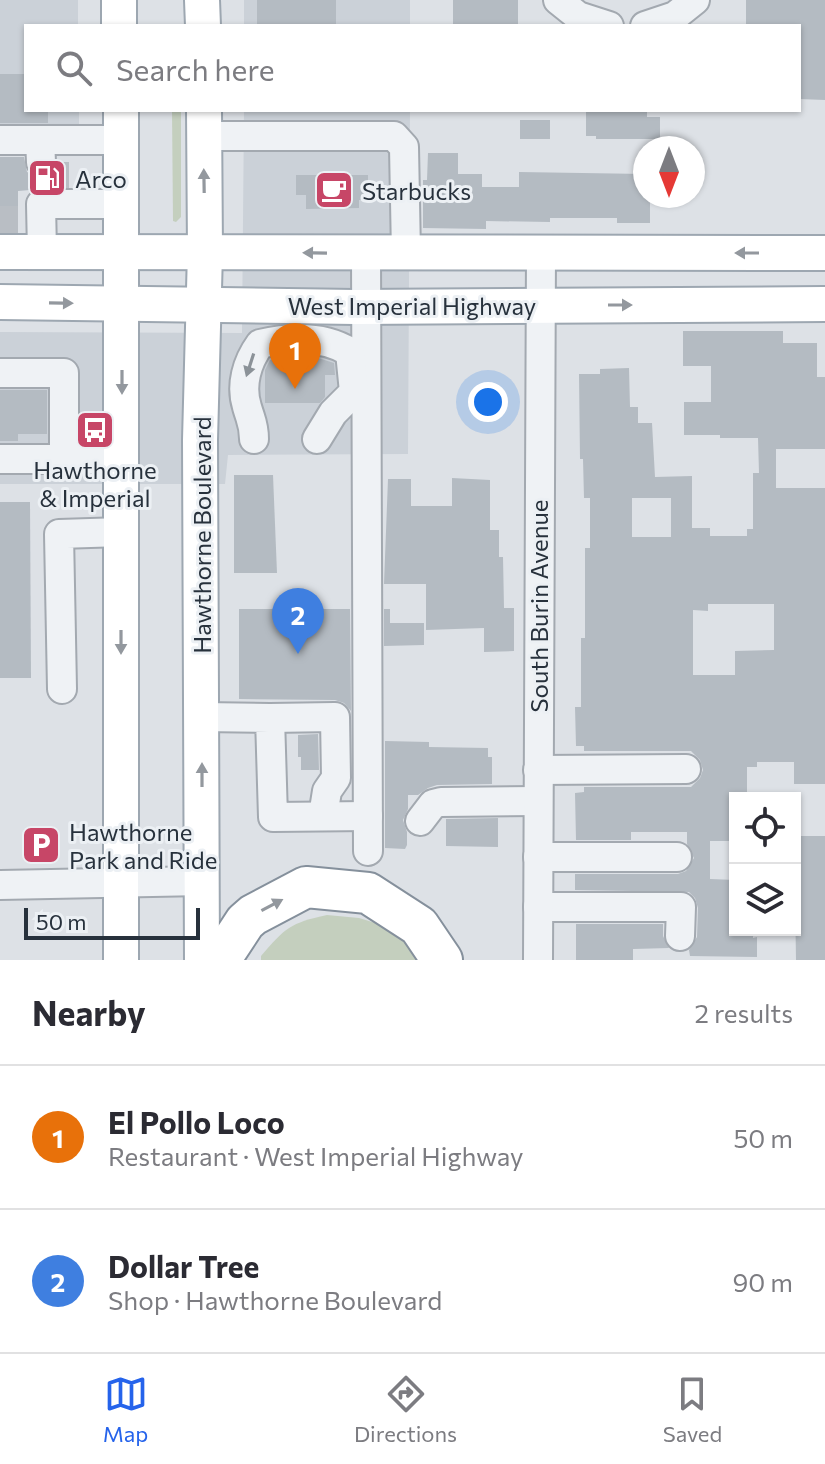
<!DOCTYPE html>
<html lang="en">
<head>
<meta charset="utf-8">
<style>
  :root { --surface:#fff; --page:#f2f2f3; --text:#2b2b33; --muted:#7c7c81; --line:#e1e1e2; --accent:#2563eb }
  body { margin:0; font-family:Commissioner,sans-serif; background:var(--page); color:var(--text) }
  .controls { position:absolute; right:24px; bottom:24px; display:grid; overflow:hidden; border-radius:0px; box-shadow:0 2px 6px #0004 }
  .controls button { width:72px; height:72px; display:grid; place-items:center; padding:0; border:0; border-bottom:2px solid var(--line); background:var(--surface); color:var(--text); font:40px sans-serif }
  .compass { position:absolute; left:633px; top:136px; width:72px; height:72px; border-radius:50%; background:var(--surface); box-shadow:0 2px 6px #0004; rotate:180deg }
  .scale { position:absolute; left:24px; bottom:20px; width:176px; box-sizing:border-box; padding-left:8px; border:4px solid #27313c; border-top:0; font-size:22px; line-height:28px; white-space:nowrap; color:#27313c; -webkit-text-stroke:6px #ecf0f4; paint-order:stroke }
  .you { position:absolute; left:488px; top:402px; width:28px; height:28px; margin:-20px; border:6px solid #fff; border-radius:50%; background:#1a73e8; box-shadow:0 0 0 12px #1a73e833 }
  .badge { display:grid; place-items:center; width:52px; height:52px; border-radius:50%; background:var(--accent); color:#fff; font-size:26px; font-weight:700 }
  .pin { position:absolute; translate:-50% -66px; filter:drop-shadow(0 2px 4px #0008) }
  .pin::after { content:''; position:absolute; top:42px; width:28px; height:24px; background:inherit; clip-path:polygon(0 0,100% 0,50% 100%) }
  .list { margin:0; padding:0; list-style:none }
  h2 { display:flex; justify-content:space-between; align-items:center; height:104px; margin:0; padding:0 32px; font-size:34px }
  h2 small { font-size:26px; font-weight:400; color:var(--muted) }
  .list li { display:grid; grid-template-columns:52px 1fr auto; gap:24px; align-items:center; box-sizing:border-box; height:144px; padding:0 32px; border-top:2px solid var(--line) }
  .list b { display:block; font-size:30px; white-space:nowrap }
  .list p { margin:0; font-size:26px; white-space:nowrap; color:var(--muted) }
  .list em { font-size:26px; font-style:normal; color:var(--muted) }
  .icon { flex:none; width:44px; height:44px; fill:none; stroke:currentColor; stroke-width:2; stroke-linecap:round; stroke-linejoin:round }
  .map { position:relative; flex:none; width:825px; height:960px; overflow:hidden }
  .search { position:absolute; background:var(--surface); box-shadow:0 2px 6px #0004; left:24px; right:24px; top:24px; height:88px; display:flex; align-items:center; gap:20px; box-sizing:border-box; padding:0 28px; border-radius:0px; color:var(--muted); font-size:30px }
  .sheet { height:392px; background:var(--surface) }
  nav { display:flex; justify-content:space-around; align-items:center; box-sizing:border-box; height:112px; border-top:2px solid var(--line); background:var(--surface); font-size:22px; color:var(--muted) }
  nav a { display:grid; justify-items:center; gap:4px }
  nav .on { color:var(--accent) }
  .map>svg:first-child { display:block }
  .built { fill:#cbd1d8 }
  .green { fill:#c4cfbe }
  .building { fill:#b4bbc2; fill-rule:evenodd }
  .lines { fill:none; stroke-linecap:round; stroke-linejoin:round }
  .minor-tunnel { stroke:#b9bec4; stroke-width:28; stroke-dasharray:28 14; stroke-linecap:butt }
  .minor-casing { stroke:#a3a9b0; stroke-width:32 }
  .major-casing { stroke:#9da7b1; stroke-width:38 }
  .highway-casing { stroke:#85909c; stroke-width:44 }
  .minor { stroke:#eff2f5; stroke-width:28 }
  .major { stroke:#fff; stroke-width:34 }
  .highway { stroke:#fff; stroke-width:40 }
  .oneway { fill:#93989e }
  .oneway2 { fill:#8b9298 }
  .labels { text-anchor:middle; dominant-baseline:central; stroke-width:6; stroke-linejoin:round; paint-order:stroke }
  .poi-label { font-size:24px; fill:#27313c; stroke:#ecf0f4; text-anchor:start }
  .street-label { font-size:24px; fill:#27313c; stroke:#ecf0f4 }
</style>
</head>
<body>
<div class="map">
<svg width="825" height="960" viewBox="0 0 825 960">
  <rect width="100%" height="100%" fill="#dde1e6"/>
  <g class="built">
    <path d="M0,0H78V26H26V110H79V132H0Z"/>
    <rect x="244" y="0" width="166" height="26"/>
    <path d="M244,110H410L408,454L228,455L225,484H0V332L242,333Z"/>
  </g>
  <g class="green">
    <path d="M172,110H181V217L176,222L173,221Z"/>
    <path d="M327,915L359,918L392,928L425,960H261V956C285,928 290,923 327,915Z"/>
  </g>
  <g class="building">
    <rect x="257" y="0" width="79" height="26"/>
    <rect x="453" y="0" width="65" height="26"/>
    <path d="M746,0H825V100L799,99V26H746Z"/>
    <path d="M0,74H26V110H48V123H0Z"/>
    <path d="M586,110H647V117H660V139H596V136H586Z"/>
    <rect x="520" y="120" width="30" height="19"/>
    <path d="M428,153H458V174H482V187H519V172L645,174V196H650V223H617V218H550V222L486,221V229L423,228V180H427Z"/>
    <path d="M0,157H24L27,172L41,179L51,176L58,162H66V187L18,191V224H0Z"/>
    <path d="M296,175H368V200H359V208L306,209V195H296Z"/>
    <path d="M683,331H783V343H817V377H825V449H776V488H825V784H794V762H757V767H747V798H735L733,841H710V879L735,880V930L753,933V938L757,937V957L690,956L689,950L697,937L698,908L695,898L689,892L575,890V874H678L686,871L694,858L687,844V832H631V840H576L575,793L584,792V787H691L700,778L703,770L700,760L691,751H584V746H576L575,707H581V638H585V548H590V498H584L583,459H580L579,374H600V369L629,368L630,407H638V423H652L655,477L692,476V528H710V536H747V529H753V473H759L758,438H720V435H684V402H711V366H683ZM632,498H671V537H632ZM708,604H774V650L735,651V675H693V610L708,611Z"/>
    <path d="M295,356L315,357L334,363L335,375H325V397L320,403H265V370L270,360Z"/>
    <path d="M0,390H47V434H18V441H0Z"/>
    <path d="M234,475H273L277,573H234Z"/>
    <path d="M452,478L490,480V530H499V557H503L504,608H514V651L484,652V628L426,630V584H384L388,479H411V506H452Z"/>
    <path d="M0,502H30L31,678H0Z"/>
    <path d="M239,609H350L351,711L344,703L335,700L239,699Z"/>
    <path d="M384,609H390V623H424V645L384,646Z"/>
    <path d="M318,734L319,770H301V757H298V735Z"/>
    <path d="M385,741L429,742V747L488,748V757H492V784L437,785L428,788L418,795H408V809L403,820L407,832V845L405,849L385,848Z"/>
    <path d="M498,818V847L446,846V819Z"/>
    <path d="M798,836H825V960H796L795,897H798L799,889Z"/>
    <path d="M576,924H663V936L669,948L633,949V960H576Z"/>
  </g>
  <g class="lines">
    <g class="minor-tunnel">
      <path d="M55,162V190"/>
      <path d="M0,220H18"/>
    </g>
    <g class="minor-casing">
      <g id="minor">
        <path d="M558,0L578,16L609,26"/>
        <path d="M645,26L675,16L695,0"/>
        <path d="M204,136H394L404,147L406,254"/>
        <path d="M0,140H40"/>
        <path d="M41,162L40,140H121"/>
        <path d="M42,252L41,204H122"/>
        <path d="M366,254L368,851"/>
        <path d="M0,373H64V459"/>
        <path d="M254,439C254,424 251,421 247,407C240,385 247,362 260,344C290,337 324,336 350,352L354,392L333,413L317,439"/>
        <path d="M0,459H122"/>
        <path d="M62,689L59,534L122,532"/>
        <path d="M202,717L270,718L273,817L368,816"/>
        <path d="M270,718L335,717L336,778L327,791L323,816"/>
        <path d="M538,770L686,769"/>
        <path d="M420,821L433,804L441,802L538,801"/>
        <path d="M538,857H677"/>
        <path d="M0,885L203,881"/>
        <path d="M538,907H681L680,936"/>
        <path d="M538,960L541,252"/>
      </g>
    </g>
    <g class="major-casing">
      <g id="major">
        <path d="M119,0V26"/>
        <path d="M202,0L203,26"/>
        <path d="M0,252L825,253"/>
        <path d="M0,302L355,307L825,304"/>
        <path d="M121,960V110"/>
        <path d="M202,960L200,440L205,252L204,110"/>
      </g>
    </g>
    <g class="highway-casing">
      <path id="highway" d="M220,960L245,922L253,915L306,887L368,893L419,926L442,960"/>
    </g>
    <use href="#minor" class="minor"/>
    <use href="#major" class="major"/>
    <use href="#highway" class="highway"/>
  </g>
  <defs><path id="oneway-solid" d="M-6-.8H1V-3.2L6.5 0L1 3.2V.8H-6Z" transform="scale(2)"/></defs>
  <g class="oneway">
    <use href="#oneway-solid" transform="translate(204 181) rotate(-91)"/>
    <use href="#oneway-solid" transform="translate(315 253) rotate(-179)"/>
    <use href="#oneway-solid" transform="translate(747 253) rotate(-180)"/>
    <use href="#oneway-solid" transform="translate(61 303) rotate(1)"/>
    <use href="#oneway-solid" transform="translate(620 305)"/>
    <use href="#oneway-solid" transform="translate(122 382) rotate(90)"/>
    <use href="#oneway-solid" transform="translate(121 642) rotate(90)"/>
    <use href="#oneway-solid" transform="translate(202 775) rotate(-90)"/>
    <use href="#oneway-solid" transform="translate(272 905) rotate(-28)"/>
  </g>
  <use class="oneway2" href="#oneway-solid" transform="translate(250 365) rotate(108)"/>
  <defs>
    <g id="fuel-square" transform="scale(2)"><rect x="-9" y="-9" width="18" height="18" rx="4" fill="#c74667" stroke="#ecf0f4"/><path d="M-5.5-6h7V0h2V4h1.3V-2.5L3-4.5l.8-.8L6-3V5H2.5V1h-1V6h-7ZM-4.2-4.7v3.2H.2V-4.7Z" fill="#fff"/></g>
    <g id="cafe-square" transform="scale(2)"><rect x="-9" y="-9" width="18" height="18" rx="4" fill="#c74667" stroke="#ecf0f4"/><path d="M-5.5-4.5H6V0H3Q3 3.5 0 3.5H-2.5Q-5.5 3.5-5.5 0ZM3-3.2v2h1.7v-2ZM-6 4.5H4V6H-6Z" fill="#fff"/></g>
    <g id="bus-square" transform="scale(2)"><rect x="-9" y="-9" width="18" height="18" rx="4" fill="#c74667" stroke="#ecf0f4"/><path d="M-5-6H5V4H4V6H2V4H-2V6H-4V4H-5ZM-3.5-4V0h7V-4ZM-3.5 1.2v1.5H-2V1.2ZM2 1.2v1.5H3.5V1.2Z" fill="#fff"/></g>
    <g id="parking-square" transform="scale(2)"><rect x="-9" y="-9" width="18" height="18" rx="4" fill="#c74667" stroke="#ecf0f4"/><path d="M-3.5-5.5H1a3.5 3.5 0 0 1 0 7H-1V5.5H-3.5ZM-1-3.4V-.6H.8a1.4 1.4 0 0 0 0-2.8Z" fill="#fff"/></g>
  </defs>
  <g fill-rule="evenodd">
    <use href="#fuel-square" x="47" y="178"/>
    <use href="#cafe-square" x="334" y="190"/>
    <use href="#bus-square" x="95" y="430"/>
    <use href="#parking-square" x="41" y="845"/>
  </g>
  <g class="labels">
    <g class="poi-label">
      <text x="75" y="178">Arco</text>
      <text x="362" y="190">Starbucks</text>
      <text x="95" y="469" text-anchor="middle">Hawthorne<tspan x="95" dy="28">&amp; Imperial</tspan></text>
      <text x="69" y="831">Hawthorne<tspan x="69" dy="28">Park and Ride</tspan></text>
    </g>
    <g class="street-label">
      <text x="412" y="305">West Imperial Highway</text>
      <text transform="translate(201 535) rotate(-90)">Hawthorne Boulevard</text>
      <text transform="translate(538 606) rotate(-90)">South Burin Avenue</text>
    </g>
  </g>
</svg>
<div class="controls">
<button><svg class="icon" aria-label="locate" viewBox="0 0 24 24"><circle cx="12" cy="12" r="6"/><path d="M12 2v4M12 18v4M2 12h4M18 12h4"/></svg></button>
<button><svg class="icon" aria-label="layers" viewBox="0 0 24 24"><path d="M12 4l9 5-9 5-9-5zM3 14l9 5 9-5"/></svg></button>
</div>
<svg class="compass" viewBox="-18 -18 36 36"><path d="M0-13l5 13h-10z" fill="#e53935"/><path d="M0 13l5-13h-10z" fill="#7c7c81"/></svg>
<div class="scale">50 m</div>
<div class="you"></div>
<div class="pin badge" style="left:295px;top:389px;background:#e8710a">1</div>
<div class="pin badge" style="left:298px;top:654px;background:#3f7fe0">2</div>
<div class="search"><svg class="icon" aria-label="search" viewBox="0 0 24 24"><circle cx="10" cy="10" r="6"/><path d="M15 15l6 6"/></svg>Search here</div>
</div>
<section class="sheet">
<h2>Nearby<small>2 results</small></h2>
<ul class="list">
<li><span class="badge" style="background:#e8710a">1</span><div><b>El Pollo Loco</b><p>Restaurant · West Imperial Highway</p></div><em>50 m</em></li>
<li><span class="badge" style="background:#3f7fe0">2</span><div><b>Dollar Tree</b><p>Shop · Hawthorne Boulevard</p></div><em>90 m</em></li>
</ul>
</section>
<nav>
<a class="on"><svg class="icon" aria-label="map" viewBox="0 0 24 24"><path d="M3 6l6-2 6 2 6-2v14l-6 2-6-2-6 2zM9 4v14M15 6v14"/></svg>Map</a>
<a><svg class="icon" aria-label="directions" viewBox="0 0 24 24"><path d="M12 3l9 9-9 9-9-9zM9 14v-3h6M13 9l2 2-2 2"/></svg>Directions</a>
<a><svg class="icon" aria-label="saved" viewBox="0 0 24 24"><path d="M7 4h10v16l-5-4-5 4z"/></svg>Saved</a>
</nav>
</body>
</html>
